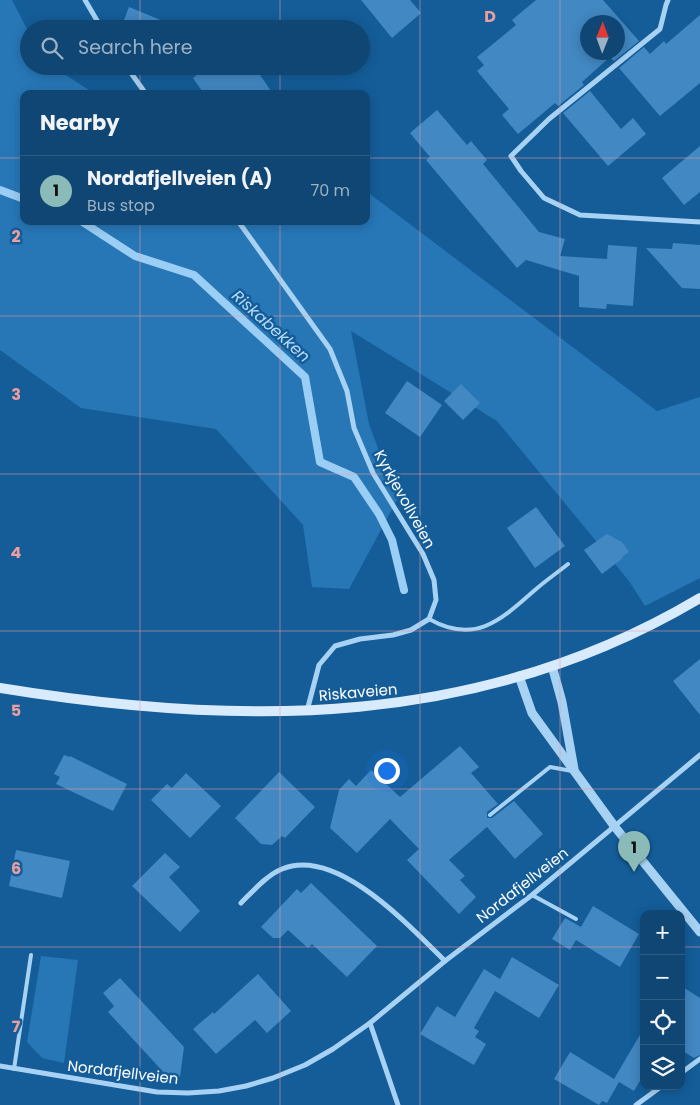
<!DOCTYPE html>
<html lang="en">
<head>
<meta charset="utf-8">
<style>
  :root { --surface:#0f4673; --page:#184d78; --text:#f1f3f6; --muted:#9bb1c4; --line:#2f5e85; --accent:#8bbbb9 }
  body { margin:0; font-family:Poppins,sans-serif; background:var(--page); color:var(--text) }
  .controls { position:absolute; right:15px; bottom:15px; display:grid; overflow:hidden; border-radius:10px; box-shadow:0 2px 12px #0003 }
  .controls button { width:45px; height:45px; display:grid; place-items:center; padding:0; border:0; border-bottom:1px solid var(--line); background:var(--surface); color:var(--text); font:25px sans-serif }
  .compass { position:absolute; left:580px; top:15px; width:45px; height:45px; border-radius:50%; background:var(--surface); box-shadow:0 2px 12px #0003; rotate:1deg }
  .you { position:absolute; left:386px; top:770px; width:18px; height:18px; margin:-12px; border:4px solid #fff; border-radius:50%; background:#1a73e8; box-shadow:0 0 0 8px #1a73e833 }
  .badge { display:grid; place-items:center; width:32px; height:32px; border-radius:50%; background:var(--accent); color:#111; font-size:16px; font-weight:700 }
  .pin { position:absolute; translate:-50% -41px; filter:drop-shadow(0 1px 2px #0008) }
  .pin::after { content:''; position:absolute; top:26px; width:18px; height:15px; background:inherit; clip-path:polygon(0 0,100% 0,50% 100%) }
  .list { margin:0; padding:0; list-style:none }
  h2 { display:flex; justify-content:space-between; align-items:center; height:65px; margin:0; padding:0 20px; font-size:21px }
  h2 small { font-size:16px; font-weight:400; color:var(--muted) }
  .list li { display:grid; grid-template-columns:32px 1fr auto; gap:15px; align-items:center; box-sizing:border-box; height:70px; padding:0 20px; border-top:1px solid var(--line) }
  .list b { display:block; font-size:19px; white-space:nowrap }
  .list p { margin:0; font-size:16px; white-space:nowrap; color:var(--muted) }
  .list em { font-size:16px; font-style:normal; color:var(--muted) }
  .icon { flex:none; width:28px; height:28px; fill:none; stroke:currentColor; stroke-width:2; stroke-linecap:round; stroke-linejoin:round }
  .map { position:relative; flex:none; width:700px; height:1105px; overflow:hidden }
  .search { position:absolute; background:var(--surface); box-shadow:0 2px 12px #0003; left:20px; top:20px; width:350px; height:55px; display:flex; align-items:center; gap:12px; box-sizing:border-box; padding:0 18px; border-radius:28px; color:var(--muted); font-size:19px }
  .panel { position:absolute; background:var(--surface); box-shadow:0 2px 12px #0003; left:20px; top:90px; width:350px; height:135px; border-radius:10px }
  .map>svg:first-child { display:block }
  .green { fill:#2777b7 }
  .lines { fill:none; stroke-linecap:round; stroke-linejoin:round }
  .stream { stroke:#9acef5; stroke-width:8 }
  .building { fill:#4288c2; fill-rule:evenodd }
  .service { stroke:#a8d2f3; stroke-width:4 }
  .minor { stroke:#a8d2f3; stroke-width:5 }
  .tertiary { stroke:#a8d2f3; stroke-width:9 }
  .secondary { stroke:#d7ebfc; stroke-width:10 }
  .grid { fill:none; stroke:#ed9e9e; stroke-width:1; stroke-opacity:0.55 }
  .labels { text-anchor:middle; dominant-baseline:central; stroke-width:5; stroke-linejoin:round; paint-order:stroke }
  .street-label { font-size:15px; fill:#fff; stroke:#145d99 }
  .water-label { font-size:16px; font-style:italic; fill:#b4dbf9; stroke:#145d99 }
  .grid-label { font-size:16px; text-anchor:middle; font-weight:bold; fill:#ed9e9e; stroke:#145d99; stroke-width:5; stroke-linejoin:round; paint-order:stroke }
</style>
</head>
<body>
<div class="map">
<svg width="700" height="1105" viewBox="0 0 700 1105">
  <rect width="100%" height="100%" fill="#145d99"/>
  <g class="green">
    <path d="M0,0H12L29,33V66H52L95,94H24V221H366V191L657,411L700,397V578L645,606L629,581L497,421L351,331L369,424L397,500L349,589L312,587L303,525L216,429L81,408L0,350Z"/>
    <path d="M41,956L78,960L64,1063L42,1058L27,1042Z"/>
  </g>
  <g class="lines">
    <g class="stream">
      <path d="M0,190L24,199"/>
      <path d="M81,221L135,256L194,275L305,377L320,462L354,477L379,514L392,540L404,590"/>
    </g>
  </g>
  <g class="building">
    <path d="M361,0H410L421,13L392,38Z"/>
    <path d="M536,0H603L639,41L614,61L610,57L582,82L584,85L558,106L555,103L518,134L502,115L509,109L477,71L484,65L477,57L516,25L512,20ZM588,22H618V52H588Z"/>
    <path d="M129,7L180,28V29H132L122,25Z"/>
    <path d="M700,15V83L660,116L619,68L644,47L650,54L664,41L666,44Z"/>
    <path d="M194,66H254L273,94H204L193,78L199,73Z"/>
    <path d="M590,91L621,129L633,118L646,134L608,166L563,113Z"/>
    <path d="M437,110L467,145L471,141L487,160L483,164L539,232L565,239L560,256L607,259L608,245L637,247L633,306L607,304L606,309L579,307V276L526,260L517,268L426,160L430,157L410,133Z"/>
    <path d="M700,146V192L684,205L662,178Z"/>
    <path d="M673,243L700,245V289L682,288L646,248L672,249Z"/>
    <path d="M407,381L442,405L420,437L385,413Z"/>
    <path d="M461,384L480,403L463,420L444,401Z"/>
    <path d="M536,507L565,546L535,568L507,528Z"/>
    <path d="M607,534L622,542L629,552L622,557L623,558L602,574L584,550Z"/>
    <path d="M700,659V715L673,681Z"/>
    <path d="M460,746L479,767L471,773L498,804L487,812V818H492L514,801L543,834L515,859L487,827L449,860L465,876L460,880L476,897L459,914L407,860L419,849L390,819L357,853L330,828L339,790L349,779L356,786L371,770L400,797Z"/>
    <path d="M64,755L70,757V756L127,784L113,811L56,784L60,777L54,774Z"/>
    <path d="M279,772L315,807L285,838L282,836L272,845L261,844L235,818Z"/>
    <path d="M186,773L221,806L190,838L151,800L167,784L172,788Z"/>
    <path d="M16,850L70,861L62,898L9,886Z"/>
    <path d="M165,853L180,867L169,877L200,911L180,932L132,886Z"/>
    <path d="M311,883L377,946L347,977L312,944L308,948L288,930L280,938H273L261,927L297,889L301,893Z"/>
    <path d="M593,906L639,934L620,967L576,940L570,950L552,939L565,918L581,927Z"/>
    <path d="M512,957L559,985L539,1018L495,991L474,1028L479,1031L475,1037L486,1044L474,1065L420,1034L437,1006L455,1017L484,969L500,979Z"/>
    <path d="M258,974L291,1011L267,1033L255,1020L216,1054L193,1029L213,1012L214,1014Z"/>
    <path d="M120,978L184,1047L180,1077L167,1076L108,1012L114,1006L103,993Z"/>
    <path d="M681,986L700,998V1055L694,1058L681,1050Z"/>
    <path d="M644,1028V1074L634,1091L619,1082L607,1103L602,1101L599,1105L554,1079L570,1052L614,1079Z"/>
  </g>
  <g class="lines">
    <g class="service">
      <path d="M429,619C475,645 501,620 535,590C545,581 557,573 568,564"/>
      <path d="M490,815L550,767L572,771"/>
      <path d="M532,895L576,919"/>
      <path d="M14,1069L31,955"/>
    </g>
    <g class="minor">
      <path d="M85,0L102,29"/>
      <path d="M668,0L666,5L660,29L549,119L511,156L521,171L544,198L580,215L700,222"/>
      <path d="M126,66L146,94"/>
      <path d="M238,221L330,349L347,391L354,428L373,473L423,554L434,580L436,600L429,619L411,630L393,635L360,639L335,646L319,665L307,711"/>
      <path d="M241,903C253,891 267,875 282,869C337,846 410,927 445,961"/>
      <path d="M370,1023L398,1105"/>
      <path d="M0,1066L157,1092L188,1093L219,1091L246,1086L273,1078L305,1065L333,1049L370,1023L445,961L532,895L700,755"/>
      <path d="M681,1073L700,1059"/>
      <path d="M636,1105L662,1086"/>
    </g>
    <g class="tertiary">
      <path d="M552,666L562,702L574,769"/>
      <path d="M519,676L532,713L615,827L700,932"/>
    </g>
    <path class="secondary" d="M0,688C243,728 482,728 700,598"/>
  </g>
  <path class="grid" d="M140,0V29M280,0V29M420,0V1105M560,0V1105M140,66V94M280,66V94M0,158H24M366,158H700M140,221V1105M280,221V1105M0,316H700M0,474H700M0,631H700M0,789H700M0,947H644M681,947H700"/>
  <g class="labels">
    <g class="street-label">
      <text transform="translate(405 499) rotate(61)">Kyrkjevollveien</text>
      <text transform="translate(358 692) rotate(-5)">Riskaveien</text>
      <text transform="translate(522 885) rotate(-38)">Nordafjellveien</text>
      <text transform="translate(123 1072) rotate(7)">Nordafjellveien</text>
    </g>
    <g class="water-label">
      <text transform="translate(271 326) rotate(42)">Riskabekken</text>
    </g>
  </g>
  <g class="grid-label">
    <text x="490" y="22">D</text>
    <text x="16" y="242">2</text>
    <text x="16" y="400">3</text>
    <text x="16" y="558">4</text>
    <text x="16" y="716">5</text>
    <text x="16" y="874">6</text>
    <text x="16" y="1032">7</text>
  </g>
</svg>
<div class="controls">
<button>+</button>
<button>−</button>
<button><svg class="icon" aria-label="locate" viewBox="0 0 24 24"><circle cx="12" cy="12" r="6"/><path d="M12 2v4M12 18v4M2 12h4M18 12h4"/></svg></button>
<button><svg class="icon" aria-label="layers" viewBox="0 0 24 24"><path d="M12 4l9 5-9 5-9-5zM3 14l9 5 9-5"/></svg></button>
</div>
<svg class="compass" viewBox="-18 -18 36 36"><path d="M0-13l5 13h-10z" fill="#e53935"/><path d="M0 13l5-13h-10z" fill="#9bb1c4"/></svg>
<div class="you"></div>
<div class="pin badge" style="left:634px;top:872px">1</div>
<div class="search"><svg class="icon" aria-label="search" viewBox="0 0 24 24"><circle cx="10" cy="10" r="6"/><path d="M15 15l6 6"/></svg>Search here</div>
<section class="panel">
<h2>Nearby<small></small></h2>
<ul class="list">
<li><span class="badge">1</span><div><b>Nordafjellveien (A)</b><p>Bus stop</p></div><em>70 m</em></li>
</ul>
</section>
</div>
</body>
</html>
